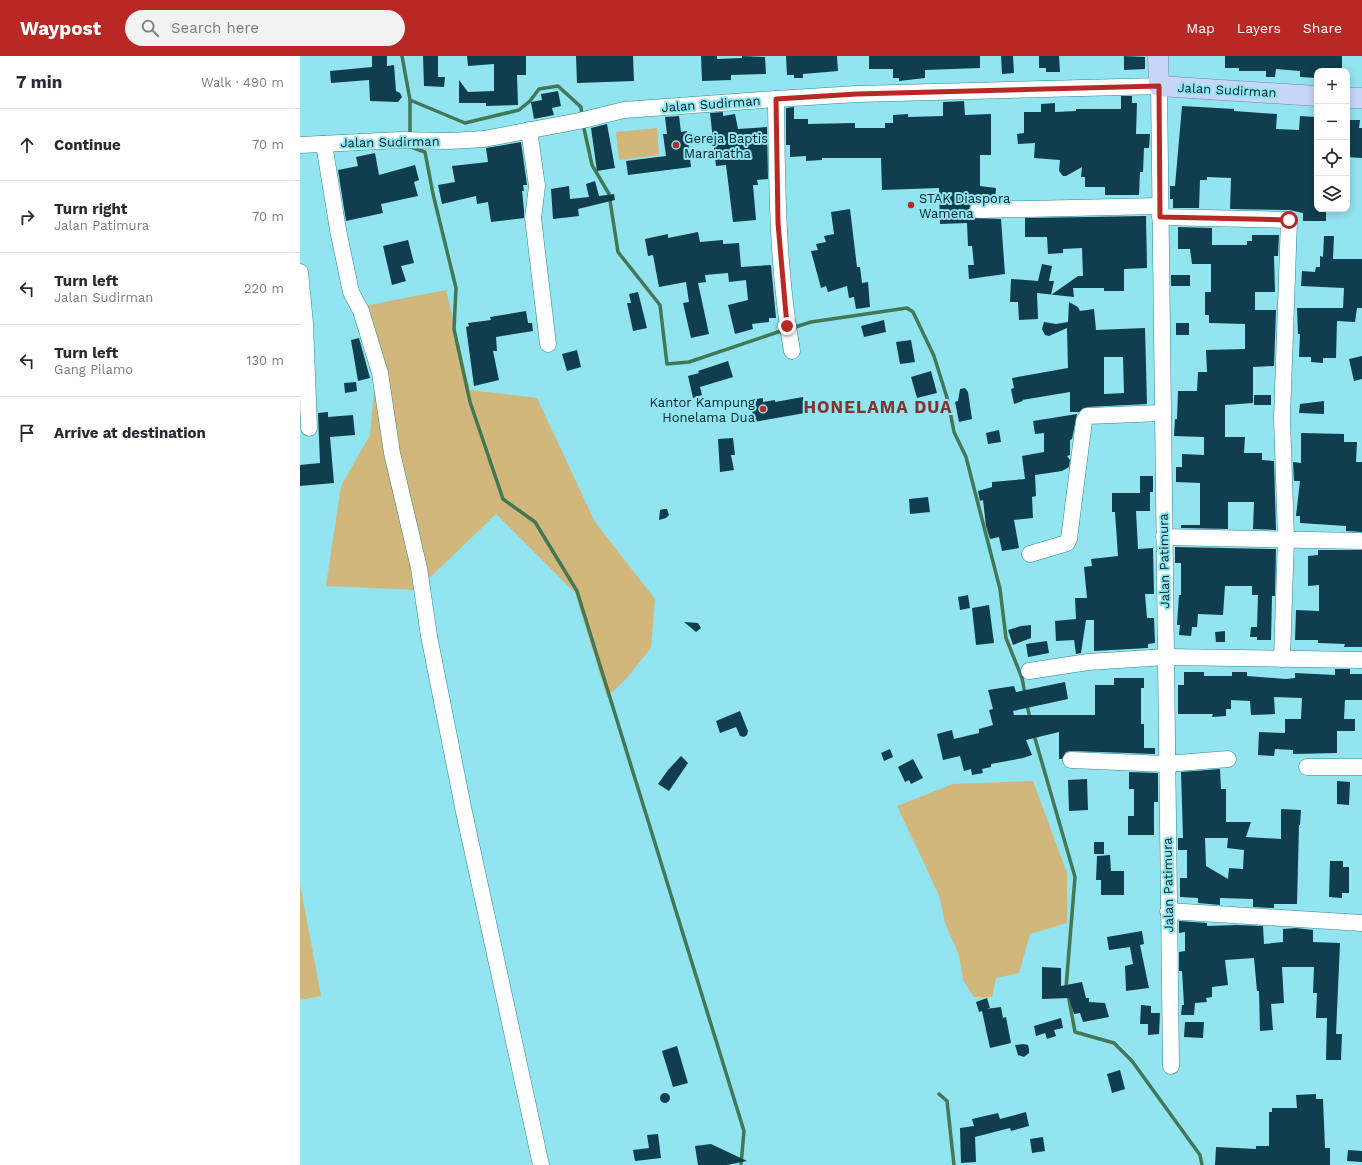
<!DOCTYPE html>
<html lang="en">
<head>
<meta charset="utf-8">
<style>
  :root { --surface:#fff; --page:#f2f2f3; --text:#2b2b33; --muted:#7c7c81; --line:#e1e1e2; --accent:#b82925 }
  body { margin:0; font-family:"Work Sans",sans-serif; background:var(--page); color:var(--text) }
  .controls { position:absolute; right:12px; top:12px; display:grid; overflow:hidden; border-radius:8px; box-shadow:0 2px 10px #0003 }
  .controls button { width:36px; height:36px; display:grid; place-items:center; padding:0; border:0; border-bottom:1px solid var(--line); background:var(--surface); color:var(--text); font:20px sans-serif }
  .stop { position:absolute; width:12px; height:12px; margin:-9px; border:3px solid #b82925; border-radius:50%; background:#fff }
  .stop.end { background:#b82925; border-color:#fff; box-shadow:0 1px 4px #0008 }
  .list { margin:0; padding:0; list-style:none }
  h2 { display:flex; justify-content:space-between; align-items:center; height:52px; margin:0; padding:0 16px; font-size:17px }
  h2 small { font-size:13px; font-weight:400; color:var(--muted) }
  .list li { display:grid; grid-template-columns:26px 1fr auto; gap:12px; align-items:center; box-sizing:border-box; height:72px; padding:0 16px; border-top:1px solid var(--line) }
  .list b { display:block; font-size:15px; white-space:nowrap }
  .list p { margin:0; font-size:13px; white-space:nowrap; color:var(--muted) }
  .list em { font-size:13px; font-style:normal; color:var(--muted) }
  .icon { flex:none; width:22px; height:22px; fill:none; stroke:currentColor; stroke-width:2; stroke-linecap:round; stroke-linejoin:round }
  .map { position:relative; flex:none; width:1062px; height:1109px; overflow:hidden }
  header { display:flex; align-items:center; gap:24px; box-sizing:border-box; height:56px; padding:0 20px; background:var(--accent); color:#fff }
  header strong { font-size:19px }
  nav { display:flex; gap:22px; margin-inline-start:auto; font-size:14px }
  .search { width:280px; height:36px; background:var(--page); display:flex; align-items:center; gap:10px; box-sizing:border-box; padding:0 14px; border-radius:22px; color:var(--muted); font-size:15px }
  main { display:flex }
  aside { flex:1; background:var(--surface) }
  .map>svg:first-child { display:block }
  .green { fill:#d1b77b }
  .lines { fill:none; stroke-linecap:round; stroke-linejoin:round }
  .stream { stroke:#447756; stroke-width:3.5 }
  .building { fill:#103e4f; fill-rule:evenodd }
  .minor-casing { stroke:#308591; stroke-width:17 }
  .major-casing { stroke:#6b86ac; stroke-width:21 }
  .minor { stroke:#fff; stroke-width:16 }
  .major { stroke:#c8d6f7; stroke-width:20 }
  .route { stroke:#b82925; stroke-width:5 }
  .poi-dot { fill:#b82925; stroke:#91e4f0; stroke-width:1.5 }
  .labels { text-anchor:middle; dominant-baseline:central; stroke-width:4; stroke-linejoin:round; paint-order:stroke }
  .street-label { font-size:13px; fill:#012529; stroke:#91e4f0 }
  .poi-label { font-size:13px; fill:#012529; stroke:#91e4f0; text-anchor:start }
  .district-label { font-size:17px; font-weight:bold; letter-spacing:1px; fill:#7e3730; stroke:#91e4f0 }
</style>
</head>
<body>
<header>
<strong>Waypost</strong>
<div class="search"><svg class="icon" aria-label="search" viewBox="0 0 24 24"><circle cx="10" cy="10" r="6"/><path d="M15 15l6 6"/></svg>Search here</div>
<nav><a>Map</a><a>Layers</a><a>Share</a></nav>
</header>
<main>
<aside>
<h2>7 min<small>Walk · 490 m</small></h2>
<ul class="list">
<li><svg class="icon" aria-label="ahead" viewBox="0 0 24 24"><path d="M12 20V5M6 11l6-6 6 6"/></svg><div><b>Continue</b></div><em>70 m</em></li>
<li><svg class="icon" aria-label="right" viewBox="0 0 24 24"><path d="M7 20v-9h11M14 6l5 5-5 5"/></svg><div><b>Turn right</b><p>Jalan Patimura</p></div><em>70 m</em></li>
<li><svg class="icon" aria-label="left" viewBox="0 0 24 24"><path d="M17 20v-9H6M10 6l-5 5 5 5"/></svg><div><b>Turn left</b><p>Jalan Sudirman</p></div><em>220 m</em></li>
<li><svg class="icon" aria-label="left" viewBox="0 0 24 24"><path d="M17 20v-9H6M10 6l-5 5 5 5"/></svg><div><b>Turn left</b><p>Gang Pilamo</p></div><em>130 m</em></li>
<li><svg class="icon" aria-label="arrive" viewBox="0 0 24 24"><path d="M6 21V4h12l-3 4 3 4H6"/></svg><div><b>Arrive at destination</b></div></li>
</ul>
</aside>
<div class="map">
<svg width="1062" height="1109" viewBox="0 0 1062 1109">
  <rect width="100%" height="100%" fill="#91e4f0"/>
  <g class="green">
    <path d="M357,72L359,99L319,104L316,76Z"/>
    <path d="M146,234L170,334L237,342L295,466L355,543L351,592L325,624L307,641L275,537L196,458L117,534L26,530L41,430L70,379L75,322L64,250Z"/>
    <path d="M733,725L767,817V867L730,878L719,917L696,922L692,941H674L663,924L659,899L645,867L639,839L597,750L653,728Z"/>
    <path d="M0,828L21,940L0,944Z"/>
  </g>
  <g class="lines">
    <g class="stream">
      <path d="M102,0L110,44L165,67L219,54L230,45L239,33L258,30L281,51L282,60"/>
      <path d="M283,68L292,109L309,138L318,196L360,249L367,308L389,306L484,274"/>
      <path d="M110,80V44"/>
      <path d="M111,91L125,96L133,138L156,232L154,273L170,346L203,443L235,466L277,535L444,1075L441,1109"/>
      <path d="M492,272L511,266L607,252L613,256L634,300L648,345L654,376L666,401L700,533L706,582L722,622L725,638"/>
      <path d="M727,648L730,663"/>
      <path d="M734,679L775,821L766,932"/>
      <path d="M768,938L775,976L814,987L832,1005L900,1099L902,1109"/>
      <path d="M639,1038L647,1045L654,1109"/>
    </g>
  </g>
  <g class="building">
    <path d="M72,0H87V10L94,9L96,35L100,37L102,41L98,46L70,45L69,24L31,27L30,15L72,11Z"/>
    <path d="M123,0H138V21H145L144,31L124,30Z"/>
    <path d="M167,0H226V19H217L218,49L186,50V47H159V24L168,36L194,35V8L168,10Z"/>
    <path d="M276,0H333L334,25L277,27Z"/>
    <path d="M401,0H417V3L442,2V0L465,1L466,18L431,19V24L402,25Z"/>
    <path d="M486,0H537L538,15L503,18V22H494V19H487Z"/>
    <path d="M569,0H680V12L625,14V22L599,25V22H593V13H569Z"/>
    <path d="M701,0H713L714,17L702,18Z"/>
    <path d="M739,0H759L760,16H746V12H739Z"/>
    <path d="M824,0L845,1V13L824,14Z"/>
    <path d="M925,0H1042V15H1017V22L1000,21V15L976,13L975,21H966V15H939V12H925Z"/>
    <path d="M258,35L261,50L252,52L254,59L234,63L231,46L242,44L241,38Z"/>
    <path d="M821,40H832V47H837L836,78H850L849,92H844L843,116H840L839,139H805V131H785V121H781L782,111L766,120H763L759,115L760,104L734,102L735,87L718,88L717,78L724,77V56H741V48L755,47V56L776,55V53H821Z"/>
    <path d="M664,45L665,59L691,58V99H680V130L696,132L695,144L673,146L670,149L669,155L674,162L701,163L705,218L669,223L668,209H674L672,190H668L667,167L640,168L639,132L582,134L581,102H522V104L506,105V100L490,101V89H486V52L494,51V63H508V68L555,67V72H585V67H593V59L608,58V61L643,60V46Z"/>
    <path d="M882,50L934,53V55L977,58L976,73L999,74L1000,60L1016,61L1017,153H1026V165H1003V157L989,154L930,153L931,122L907,121V124H900L899,152H873V143H870V130H875Z"/>
    <path d="M423,56V60L435,58L438,73L467,71L468,123L457,124L458,129H453L456,164L433,166L426,109L416,110L410,57Z"/>
    <path d="M379,60L381,76L387,75L391,111L328,119L326,105L366,100L363,78H367L365,61Z"/>
    <path d="M1047,64H1060L1059,72H1062V102L1047,101Z"/>
    <path d="M307,68L315,112L297,115L291,72Z"/>
    <path d="M221,86L227,129H223L224,135H222L224,154V162L191,166L188,146L177,148L176,140L142,148L138,129L155,126L152,110L188,106L186,92Z"/>
    <path d="M75,97L79,119L115,109L119,124L114,126L118,140L81,148L83,157L46,165L38,114L58,110L56,101Z"/>
    <path d="M295,125L299,140L314,138L315,144L278,153L279,160L253,163L251,133L269,130L270,143L289,141L286,128Z"/>
    <path d="M550,153L557,211H560L562,227L568,226L570,251L556,253L554,241L549,242L547,230L528,236L526,230L521,232L511,195L518,194L516,188L526,186L524,180L534,178L531,156Z"/>
    <path d="M846,160L847,212L824,213V235H804V232H773L774,241L737,237L738,263L719,264L718,246H710L711,223L738,225L742,208L752,210L749,225H754L751,239L778,220H783L782,192L763,193V197L748,198L747,181H725V162Z"/>
    <path d="M878,171L912,172V189H947V185H952V179H979L978,200H974L975,236H955V254H976L974,310L953,311V347L925,349V381H945L944,397H962V404L974,405L976,474L953,473L954,446H928V473L881,472V469H900V427L876,426V411H882V398L904,399V381L874,380L875,363H877L878,335H897L898,316H907L906,294L945,293V268L909,267V259H905V236H911V208H892L890,193H878Z"/>
    <path d="M398,176L400,186L423,184V188L439,187L441,211L471,209L476,262H469V266L452,268L453,273L435,278L428,249L448,244L446,224L429,226L428,217L405,219L406,226L398,227L409,278L391,282L383,247L389,246L386,226L359,231L353,199L348,200L345,183L368,178V182Z"/>
    <path d="M1024,180H1034L1033,203H1062V252H1057L1055,266L1037,265L1036,302H1023V307L1011,306V301H999L1000,278H998L997,252H1043L1044,232L1001,230L1002,215L1015,216L1016,211H1020V200L1023,201Z"/>
    <path d="M108,184L114,207L101,210L106,225L92,229L83,190Z"/>
    <rect x="871" y="219" width="19" height="11"/>
    <path d="M338,236L347,272L333,275L327,247H331L329,238Z"/>
    <path d="M769,246L778,251L780,255L794,253L796,274L845,272L847,348L787,351L779,356H770V336L722,344L723,345L714,348L711,333L714,332L712,322L768,312L767,272L749,280L745,279L742,273L744,266L756,268L768,266ZM804,301H823L824,337L804,338Z"/>
    <path d="M226,255L228,267H232L233,275L196,281L197,295H193L199,324L174,330L166,271L169,270L168,267L191,264L190,261Z"/>
    <path d="M584,264L586,276L564,281L561,270Z"/>
    <rect x="876" y="267" width="13" height="12"/>
    <path d="M59,282L70,322L58,325L51,284Z"/>
    <path d="M611,284L615,306L600,308L596,286Z"/>
    <path d="M277,294L281,311L267,315L262,298Z"/>
    <path d="M1062,300V323L1054,325L1049,303Z"/>
    <path d="M428,305L433,321L400,331L402,339L393,342L388,320L399,317L398,315Z"/>
    <path d="M631,315L637,337L617,342L611,321Z"/>
    <path d="M56,326L57,335L45,337L44,327Z"/>
    <path d="M665,332L668,336L672,363L659,366L655,346L658,345L660,333Z"/>
    <rect x="954" y="339" width="17" height="10"/>
    <path d="M503,341L505,357L454,366L450,344L463,342V346L475,344V346Z"/>
    <path d="M1024,345V358L999,357L1000,348Z"/>
    <path d="M28,356V361L53,359L55,379L30,381L34,427L0,430V409L20,407L18,357Z"/>
    <path d="M777,358L772,383L770,384V399L767,400L770,404L769,411L762,415L735,419L736,440L732,441L733,462L714,464L719,492L702,495L699,481L690,483L686,470L683,444L680,445L678,435L692,431V426L725,423L722,400L744,396V377L735,378L733,365Z"/>
    <path d="M699,374L701,386L688,388L686,377Z"/>
    <path d="M1001,377L1044,378V386H1057L1056,406H1062V476L1046,475V470L1000,467V460H996L1000,425H994L993,406L1001,407Z"/>
    <path d="M433,382L435,399H431L434,414L420,416L418,383Z"/>
    <path d="M840,420H853V436H850V455H836L838,493L853,492L854,538H845L847,562H854L855,587L848,588V592L794,595V564H786L781,597L776,598L774,584L756,585L755,565L776,563L775,542H787L784,511L792,510L791,503L818,500L815,456H812V437H840Z"/>
    <path d="M628,441L630,456L610,458L609,443Z"/>
    <path d="M364,453H367L369,459L366,462L359,464L360,454Z"/>
    <path d="M875,491L976,493L975,540H972L971,584H957V581H950L951,571H957L958,539H952V530H925L923,559L898,558L897,571H892L891,580L879,579L880,569H877L879,539H881V507H875Z"/>
    <path d="M1018,494H1062V591H1044L1045,588L1018,587V584H995L996,554L1019,555V529L1008,530V500L1018,499Z"/>
    <path d="M668,539L670,552L660,554L658,541Z"/>
    <path d="M689,549L694,587L676,589L672,552Z"/>
    <path d="M384,566L398,567L401,572L396,576Z"/>
    <path d="M731,569V582L713,589L708,574L721,570Z"/>
    <path d="M925,575V586H916L915,576Z"/>
    <path d="M747,585L749,597L728,601L726,588Z"/>
    <path d="M1035,613H1050V618H1062V644H1045L1044,663H1055V675H1037V697L993,698V694L975,693L974,700L958,699L959,676L985,677V663H1001L1002,642L974,641L975,658L951,659L950,645L931,644V653H926V660L912,661L913,658H878V629H884V616H904V620H932V616H947V620L986,623L995,622V617L1035,619Z"/>
    <path d="M814,622H844V632H841V668H844V692H855V698L771,695L766,696L762,703H759V676L726,684L732,699L723,702L691,708V711L682,713L683,717L672,719L671,713L664,715L660,700L643,704L637,678L652,674L654,683L679,677V673L693,669L689,654L693,653L688,634L714,630L716,636L765,626L768,643L713,655L714,659H795V629H814Z"/>
    <path d="M440,655L448,675L447,679L444,681L440,680L436,671L420,677L416,665Z"/>
    <path d="M590,693L593,701L584,705L581,697Z"/>
    <path d="M381,700L388,707L369,735L358,728L368,714Z"/>
    <path d="M613,703L623,722L611,728L609,724L605,726L598,711Z"/>
    <path d="M920,713L921,733H926V766H951L946,781L981,783V753L1001,754L1000,769H999L997,848H974V852L953,851V843L920,842V849L898,847V842L880,841V822H887V794H878V782H883L881,716ZM905,782H928L927,792L944,794L943,813L929,812L928,823L906,810Z"/>
    <path d="M829,716L858,717V746H854V779H828V760H834V733H829Z"/>
    <path d="M787,723L788,754L769,755L768,724Z"/>
    <path d="M1037,725L1050,726L1049,749L1037,748Z"/>
    <rect x="794" y="786" width="10" height="12"/>
    <path d="M810,799L811,815H824V839H801V824H796L797,800Z"/>
    <path d="M1030,805H1043V811H1049V837H1042V842L1029,841Z"/>
    <path d="M879,865L907,867V870L937,869L963,870L964,888L983,886V873L996,872L1013,874V886L1040,887L1036,978H1042L1041,1004H1026L1027,962H1016L1017,937H1013L1014,911H982L984,947L971,948L973,974L960,975L959,935H957L954,902L925,904L928,929L912,931V941L906,942L907,946L895,947L894,959H881L882,949H884L882,915H879V896L885,895V876L879,877Z"/>
    <path d="M842,875L844,888L840,889L849,932L826,935L825,910L833,908L830,891L809,894L807,881Z"/>
    <path d="M742,911L761,912V930L782,926L786,942H789V946L805,947L809,961L783,966L780,957L774,958L769,942L742,943Z"/>
    <path d="M687,942L690,952L686,953L701,951L703,962L706,961L711,987L690,992L682,955L679,956L676,946Z"/>
    <path d="M841,949L851,950V957H860L859,978L848,979V968H840Z"/>
    <path d="M761,962L763,972L754,974L756,980L747,983L745,977L736,980L734,970Z"/>
    <path d="M885,966H904L903,982L884,981Z"/>
    <path d="M723,988L728,989L729,993V997L724,1001L718,999L715,989Z"/>
    <path d="M377,990L388,1027L373,1031L362,995Z"/>
    <path d="M820,1014L825,1033L812,1037L807,1018Z"/>
    <circle cx="365" cy="1042" r="5"/>
    <path d="M1016,1038V1043H1023L1025,1092H1030V1109H915L916,1091L956,1093V1090H969V1056H972V1052H997L996,1039Z"/>
    <path d="M726,1056L729,1070L711,1075L710,1072L675,1081L676,1106L661,1107L660,1072L674,1070L672,1063L698,1057L700,1063Z"/>
    <path d="M358,1078L361,1102L335,1105L333,1094L349,1092L347,1079Z"/>
    <path d="M743,1081L745,1095L732,1097L730,1083Z"/>
    <path d="M411,1088L447,1105L427,1109H398L395,1090Z"/>
    <path d="M1048,1094L1062,1095V1106L1047,1105Z"/>
  </g>
  <g class="lines">
    <g class="minor-casing">
      <g id="minor">
        <path d="M476,43C477,127 477,212 492,295"/>
        <path d="M229,74L237,130L233,162L248,288"/>
        <path d="M24,88L38,174L51,236L61,255L80,317L92,397L119,512L129,580L164,756L241,1109"/>
        <path d="M0,89L101,84L150,85L184,83L279,65L324,54L476,43L557,38L859,30L871,1010"/>
        <path d="M678,154L860,150"/>
        <path d="M860,161L989,164L982,362L986,483L982,603"/>
        <path d="M0,216L5,267L9,372"/>
        <path d="M864,481L1062,485"/>
        <path d="M730,498L767,487L769,483L784,365L787,360L862,357"/>
        <path d="M729,615L788,606L866,601L1062,604"/>
        <path d="M771,704L866,708L928,703"/>
        <path d="M1007,711H1062"/>
        <path d="M868,855L1062,867"/>
      </g>
    </g>
    <g class="major-casing">
      <g id="major">
        <path d="M858,0L859,30L1017,40"/>
        <path d="M1047,42H1062"/>
      </g>
    </g>
    <use href="#minor" class="minor"/>
    <use href="#major" class="major"/>
  </g>
  <g class="lines">
    <path class="route" d="M487,270L478,167L476,43L557,38L859,30L860,161L989,164"/>
  </g>
  <g class="poi-dot">
    <circle cx="376" cy="89" r="4"/>
    <circle cx="611" cy="149" r="4"/>
    <circle cx="463" cy="353" r="4"/>
  </g>
  <g class="labels">
    <g class="street-label">
      <text transform="translate(927 34) rotate(3)">Jalan Sudirman</text>
      <text transform="translate(411 48) rotate(-4)">Jalan Sudirman</text>
      <text transform="translate(90 86) rotate(-1)">Jalan Sudirman</text>
      <text transform="translate(864 505) rotate(-91)">Jalan Patimura</text>
      <text transform="translate(868 829) rotate(-91)">Jalan Patimura</text>
    </g>
    <g class="poi-label">
      <text x="384" y="82">Gereja Baptis<tspan x="384" dy="15">Maranatha</tspan></text>
      <text x="619" y="142">STAK Diaspora<tspan x="619" dy="15">Wamena</tspan></text>
      <text x="455" y="346" text-anchor="end">Kantor Kampung<tspan x="455" dy="15">Honelama Dua</tspan></text>
    </g>
    <g class="district-label">
      <text x="578" y="351">HONELAMA DUA</text>
    </g>
  </g>
</svg>
<div class="controls">
<button>+</button>
<button>−</button>
<button><svg class="icon" aria-label="locate" viewBox="0 0 24 24"><circle cx="12" cy="12" r="6"/><path d="M12 2v4M12 18v4M2 12h4M18 12h4"/></svg></button>
<button><svg class="icon" aria-label="layers" viewBox="0 0 24 24"><path d="M12 4l9 5-9 5-9-5zM3 14l9 5 9-5"/></svg></button>
</div>
<div class="stop" style="left:989px;top:164px"></div>
<div class="stop end" style="left:487px;top:270px"></div>
</div>
</main>
</body>
</html>
